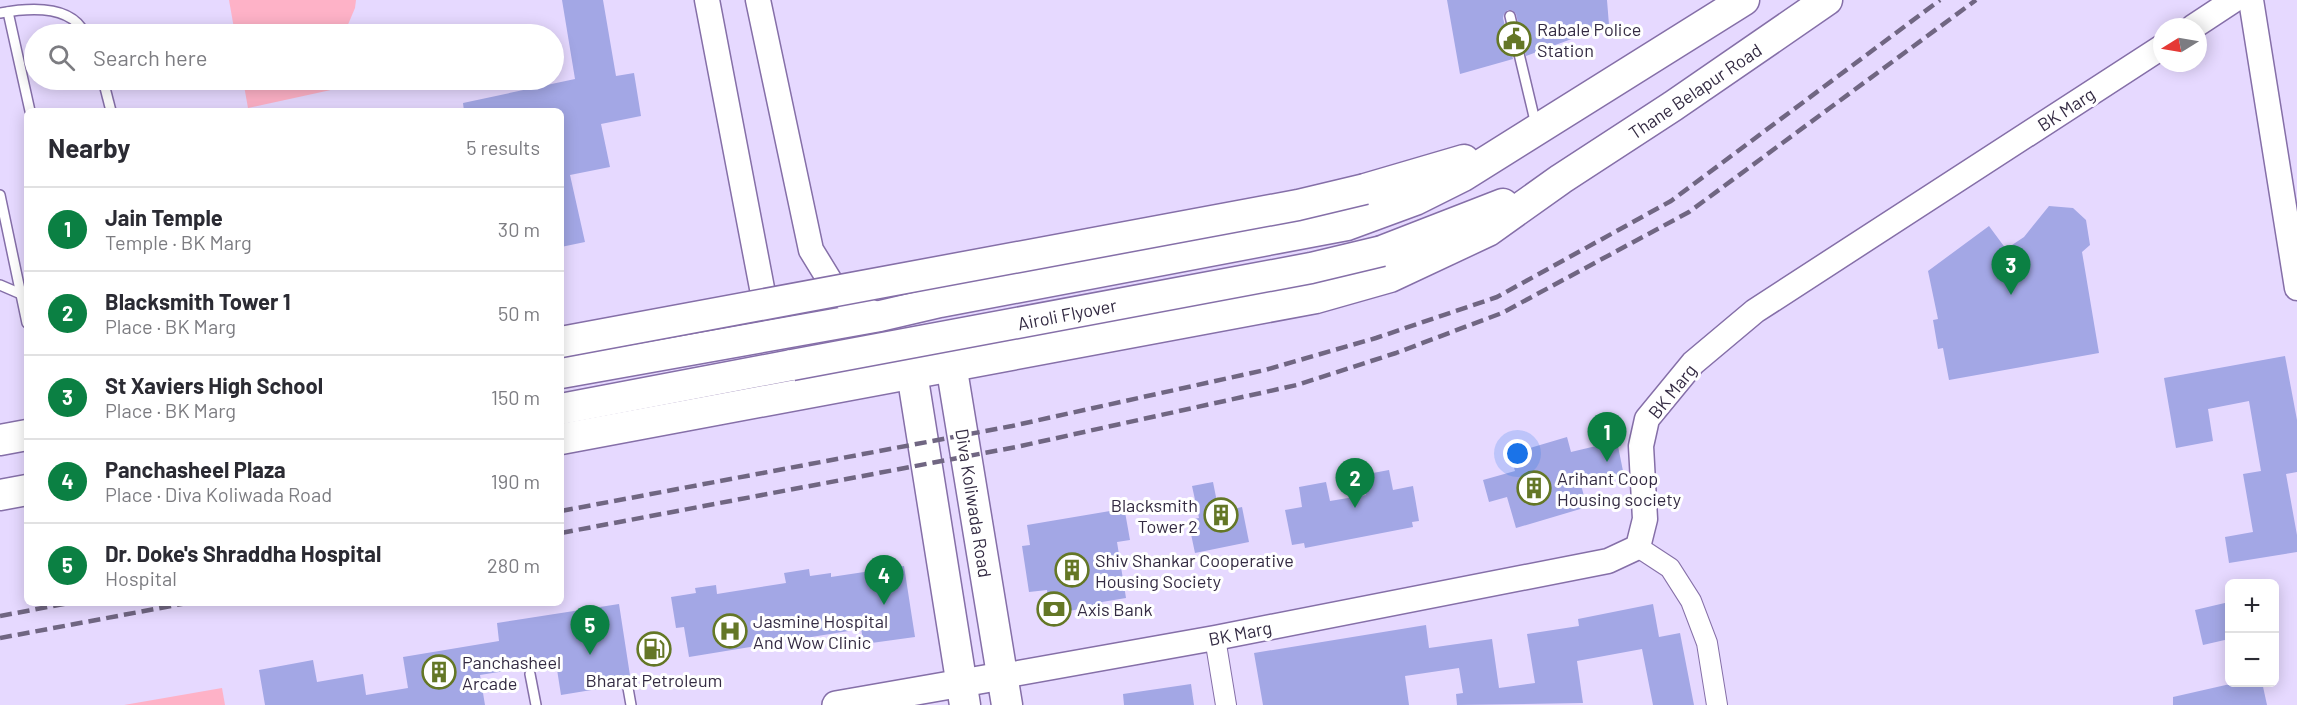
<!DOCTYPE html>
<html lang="en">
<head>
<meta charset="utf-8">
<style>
  :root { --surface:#fff; --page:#f2f2f3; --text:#2b2b33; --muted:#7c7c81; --line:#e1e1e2; --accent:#0b8043 }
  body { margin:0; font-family:Barlow,sans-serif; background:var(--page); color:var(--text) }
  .controls { position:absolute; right:18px; bottom:18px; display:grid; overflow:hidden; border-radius:9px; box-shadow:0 3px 15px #0003 }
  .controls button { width:54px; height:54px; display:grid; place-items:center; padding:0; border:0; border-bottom:2px solid var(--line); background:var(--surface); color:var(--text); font:30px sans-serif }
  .compass { position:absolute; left:2153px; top:18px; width:54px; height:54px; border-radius:50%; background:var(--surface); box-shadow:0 3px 15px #0003; rotate:259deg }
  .you { position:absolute; left:1518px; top:454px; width:21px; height:21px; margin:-15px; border:4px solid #fff; border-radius:50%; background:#1a73e8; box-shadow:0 0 0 9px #1a73e833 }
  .badge { display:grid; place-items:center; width:39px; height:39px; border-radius:50%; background:var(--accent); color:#fff; font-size:20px; font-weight:700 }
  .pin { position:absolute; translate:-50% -50px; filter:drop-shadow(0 2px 3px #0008) }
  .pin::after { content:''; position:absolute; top:32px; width:21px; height:18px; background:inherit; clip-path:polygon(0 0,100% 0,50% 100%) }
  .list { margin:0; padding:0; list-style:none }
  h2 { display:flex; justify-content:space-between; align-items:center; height:78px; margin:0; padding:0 24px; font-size:26px }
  h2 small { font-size:20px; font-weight:400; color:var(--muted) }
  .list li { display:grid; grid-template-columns:39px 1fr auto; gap:18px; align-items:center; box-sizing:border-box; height:84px; padding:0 24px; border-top:2px solid var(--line) }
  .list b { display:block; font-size:22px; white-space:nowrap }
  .list p { margin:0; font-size:20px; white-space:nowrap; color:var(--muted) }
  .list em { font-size:20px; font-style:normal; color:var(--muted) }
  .icon { flex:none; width:33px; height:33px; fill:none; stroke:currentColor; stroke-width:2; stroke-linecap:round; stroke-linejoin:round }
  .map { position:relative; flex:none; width:2297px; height:705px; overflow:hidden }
  .search { position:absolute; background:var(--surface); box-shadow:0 3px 15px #0003; left:24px; top:24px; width:540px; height:66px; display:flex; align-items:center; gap:15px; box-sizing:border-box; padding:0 21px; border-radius:33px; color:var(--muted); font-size:22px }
  .panel { position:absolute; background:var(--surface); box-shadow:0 3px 15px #0003; left:24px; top:108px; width:540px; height:498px; border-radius:9px }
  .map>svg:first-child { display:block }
  .park { fill:#feb2c7 }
  .building { fill:#a3a7e5 }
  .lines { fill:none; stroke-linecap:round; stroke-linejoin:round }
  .service-casing { stroke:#856fa8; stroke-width:12 }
  .minor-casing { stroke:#856fa8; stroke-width:22 }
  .tertiary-casing { stroke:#856fa8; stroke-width:27 }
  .secondary-casing { stroke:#856fa8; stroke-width:30 }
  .primary-casing { stroke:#856fa8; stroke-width:33 }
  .service { stroke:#fff; stroke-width:9 }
  .minor { stroke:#fff; stroke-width:20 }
  .tertiary { stroke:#fff; stroke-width:24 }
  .secondary { stroke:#fff; stroke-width:27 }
  .primary { stroke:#fff; stroke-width:30 }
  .rail { stroke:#706682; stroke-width:4.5; stroke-dasharray:12 6; stroke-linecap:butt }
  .primary-bridge-casing { stroke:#856fa8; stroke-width:33; stroke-linecap:butt }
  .primary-bridge { stroke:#fff; stroke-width:30 }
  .labels { text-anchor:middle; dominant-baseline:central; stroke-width:6; stroke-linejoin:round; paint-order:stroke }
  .poi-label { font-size:18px; fill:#342b43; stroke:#fff; text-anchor:start }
  .street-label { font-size:18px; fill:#342b43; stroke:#fff }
</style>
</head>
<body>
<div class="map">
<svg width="2297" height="705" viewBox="0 0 2297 705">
  <rect width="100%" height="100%" fill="#e6d9ff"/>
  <g class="park">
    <path d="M229,0H356L355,8L344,34H235Z"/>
    <path d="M243,80H338L340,88L248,108Z"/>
    <path d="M222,688L225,705H124Z"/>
  </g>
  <g class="building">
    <path d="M562,0H603L616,76L634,73L641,116L601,124L610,167L570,175L585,242L561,247V111H464L463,103L575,79Z"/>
    <path d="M1447,0H1607L1609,25L1526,56L1516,14L1512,10H1508L1504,14L1503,18L1513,59L1460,74Z"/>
    <path d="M2049,206L2073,208L2086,220L2090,245L2082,252L2099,353L1949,380L1943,348L1938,349L1933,320L1938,319L1928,271L1989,226L2006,249L2024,237Z"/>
    <path d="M2285,356L2297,420V472L2286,474L2297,535V552L2229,563L2225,537L2253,532L2243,474L2261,471L2249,401L2208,409L2213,441L2176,448L2164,378Z"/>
    <path d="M1567,437L1571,452L1617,441L1624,476L1581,485L1587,507L1516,528L1507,497L1489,502L1483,480L1515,471L1510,454Z"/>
    <path d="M1389,470L1393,490L1413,486L1419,521L1412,522L1413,527L1305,548L1304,543L1292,545L1285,510L1302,507L1299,487L1326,482L1330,501L1366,495L1362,475Z"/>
    <path d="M1213,482L1219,512L1242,507L1249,542L1195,553L1188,520L1199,518L1192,486Z"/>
    <path d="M1110,511V514L1125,512L1130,540L1117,542L1126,598L1102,602L1103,605L1063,612L1062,608L1050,610L1047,590L1029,592L1022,546L1030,545L1027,525Z"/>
    <path d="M904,566L915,637L864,644L861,629L689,657L684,627L676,628L671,597L696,593L695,588L716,585L717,594L786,583L784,573L809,569L810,576L831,573V577Z"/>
    <path d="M2229,602V639L2203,645L2195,610Z"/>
    <path d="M619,604L631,682H626L622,685L561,695L556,663L480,675L485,705H265L259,670L313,660L317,682L363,674L366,695L408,688L403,657L499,641L497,623Z"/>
    <path d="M1653,604L1659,637L1680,633L1694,705H1653L1642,649L1577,661L1583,703L1457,705L1456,694L1463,693L1459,668L1405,676L1409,705H1263L1254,653L1426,625L1429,648L1492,639L1499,688L1535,683L1527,634L1579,626L1578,619Z"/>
    <path d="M2239,682H2262L2267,705H2173V697Z"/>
    <path d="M1191,684L1194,705H1124L1123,694Z"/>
  </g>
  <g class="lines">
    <g class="service-casing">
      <g id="service">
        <path d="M8,12L30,111"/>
        <path d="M0,13C27,8 71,4 85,34"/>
        <path d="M1510,16L1536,125"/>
        <path d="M103,80L111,111"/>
        <path d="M0,195L27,323"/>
        <path d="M0,285L21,294L27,293"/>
        <path d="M530,674L536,705"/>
        <path d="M628,688L631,705"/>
      </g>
    </g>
    <g class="minor-casing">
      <g id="minor">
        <path d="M1638,547L1670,568L1691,601L1707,643L1717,705"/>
        <path d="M1215,638L1226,705"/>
      </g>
    </g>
    <g class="tertiary-casing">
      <g id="tertiary">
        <path d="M707,0L765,304"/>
        <path d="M758,0L811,250L830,281L849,302L880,316"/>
        <path d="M2251,0L2297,288"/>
        <path d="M2193,27L2234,0"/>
        <path d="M1002,676L1215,638L1608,561L1638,547L1645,519L1641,446L1647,419L1693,363L1755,311L2162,47"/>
      </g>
    </g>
    <g class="secondary-casing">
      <path id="secondary" d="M836,705L1002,676"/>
    </g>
    <g class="primary-casing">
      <g id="primary">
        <path d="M1365,189L1464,160"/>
        <path d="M1382,251L1503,204"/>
        <path d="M948,346L1007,705"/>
        <path d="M902,355L912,373L965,705"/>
        <path d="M561,373L880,316L940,302L1347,225L1415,200L1463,176L1744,0"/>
        <path d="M561,409L792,365"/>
        <path d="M561,439L1316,298L1390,277L1488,231L1561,179L1673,106L1827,0"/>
        <path d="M0,440L27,435"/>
        <path d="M0,495L27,490"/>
      </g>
    </g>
    <use href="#service" class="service"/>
    <use href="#minor" class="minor"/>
    <use href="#tertiary" class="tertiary"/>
    <use href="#secondary" class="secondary"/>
    <use href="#primary" class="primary"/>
    <g class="rail">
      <path d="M561,511L1012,426L1265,370L1376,338L1497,297L1671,201L1940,0"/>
      <path d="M561,533L1016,447L1297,385L1396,353L1502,313L1689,212L1976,0"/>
      <path d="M0,616L69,603"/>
      <path d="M0,638L187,603"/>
    </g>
    <g class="primary-bridge-casing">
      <g id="primary-bridge">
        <path d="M561,342L1298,205L1365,189"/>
        <path d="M792,365L1311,268L1382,251"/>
      </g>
    </g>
    <use href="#primary-bridge" class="primary-bridge"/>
  </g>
  <defs>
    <g id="civic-ring" transform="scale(1.725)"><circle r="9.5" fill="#fff" stroke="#647726" stroke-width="1.5"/><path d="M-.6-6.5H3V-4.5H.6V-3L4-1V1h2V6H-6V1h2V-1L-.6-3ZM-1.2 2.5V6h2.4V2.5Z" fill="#647726"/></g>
    <g id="building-ring" transform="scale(1.725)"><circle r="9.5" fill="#fff" stroke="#647726" stroke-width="1.5"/><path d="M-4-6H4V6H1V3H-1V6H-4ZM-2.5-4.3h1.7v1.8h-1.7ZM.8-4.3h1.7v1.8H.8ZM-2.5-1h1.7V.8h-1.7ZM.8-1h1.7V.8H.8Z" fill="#647726"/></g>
    <g id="bank-ring" transform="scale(1.725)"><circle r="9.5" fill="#fff" stroke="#647726" stroke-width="1.5"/><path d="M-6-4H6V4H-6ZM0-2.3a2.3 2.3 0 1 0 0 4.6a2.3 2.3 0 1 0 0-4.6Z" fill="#647726"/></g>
    <g id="hospital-ring" transform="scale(1.725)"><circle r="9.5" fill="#fff" stroke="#647726" stroke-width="1.5"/><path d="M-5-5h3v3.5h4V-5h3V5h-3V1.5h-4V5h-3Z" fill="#647726"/></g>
    <g id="fuel-ring" transform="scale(1.725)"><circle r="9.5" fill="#fff" stroke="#647726" stroke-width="1.5"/><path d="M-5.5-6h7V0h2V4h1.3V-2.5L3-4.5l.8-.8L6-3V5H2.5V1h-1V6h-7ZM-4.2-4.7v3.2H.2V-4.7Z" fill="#647726"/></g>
  </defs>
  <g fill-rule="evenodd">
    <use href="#civic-ring" x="1514" y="39"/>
    <use href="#building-ring" x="1534" y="488"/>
    <use href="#building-ring" x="1221" y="515"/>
    <use href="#building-ring" x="1072" y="570"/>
    <use href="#bank-ring" x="1054" y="609"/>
    <use href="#hospital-ring" x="730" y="631"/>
    <use href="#fuel-ring" x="654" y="649"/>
    <use href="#building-ring" x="439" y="672"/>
  </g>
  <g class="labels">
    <g class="poi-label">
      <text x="1537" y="29">Rabale Police<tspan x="1537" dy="21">Station</tspan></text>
      <text x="1557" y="478">Arihant Coop<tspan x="1557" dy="21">Housing society</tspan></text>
      <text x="1198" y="505" text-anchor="end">Blacksmith<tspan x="1198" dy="21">Tower 2</tspan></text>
      <text x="1095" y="560">Shiv Shankar Cooperative<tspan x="1095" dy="21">Housing Society</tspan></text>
      <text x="1077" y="609">Axis Bank</text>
      <text x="753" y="621">Jasmine Hospital<tspan x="753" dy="21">And Wow Clinic</tspan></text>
      <text x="462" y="662">Panchasheel<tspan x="462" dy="21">Arcade</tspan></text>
      <text x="654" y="680" text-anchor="middle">Bharat Petroleum</text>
    </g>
    <g class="street-label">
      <text transform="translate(1695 91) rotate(-34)">Thane Belapur Road</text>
      <text transform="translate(2066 109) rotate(-33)">BK Marg</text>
      <text transform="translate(1067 314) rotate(-11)">Airoli Flyover</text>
      <text transform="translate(1672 391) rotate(-51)">BK Marg</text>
      <text transform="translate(974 503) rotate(81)">Diva Koliwada Road</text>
      <text transform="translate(1240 633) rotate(-11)">BK Marg</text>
    </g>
  </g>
</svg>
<div class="controls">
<button>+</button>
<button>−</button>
</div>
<svg class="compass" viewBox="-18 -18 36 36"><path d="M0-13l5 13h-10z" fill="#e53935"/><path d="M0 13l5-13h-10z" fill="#7c7c81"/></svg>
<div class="you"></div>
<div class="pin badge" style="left:1607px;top:462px">1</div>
<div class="pin badge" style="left:1355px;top:508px">2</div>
<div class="pin badge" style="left:2011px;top:295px">3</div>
<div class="pin badge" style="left:884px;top:605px">4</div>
<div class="pin badge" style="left:590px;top:655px">5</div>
<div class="search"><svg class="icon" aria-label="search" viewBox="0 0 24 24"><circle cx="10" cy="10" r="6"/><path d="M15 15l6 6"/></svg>Search here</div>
<section class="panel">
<h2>Nearby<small>5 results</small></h2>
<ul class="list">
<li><span class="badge">1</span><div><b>Jain Temple</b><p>Temple · BK Marg</p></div><em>30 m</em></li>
<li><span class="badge">2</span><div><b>Blacksmith Tower 1</b><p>Place · BK Marg</p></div><em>50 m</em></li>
<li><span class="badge">3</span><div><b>St Xaviers High School</b><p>Place · BK Marg</p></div><em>150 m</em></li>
<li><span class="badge">4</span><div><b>Panchasheel Plaza</b><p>Place · Diva Koliwada Road</p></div><em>190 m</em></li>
<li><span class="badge">5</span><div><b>Dr. Doke's Shraddha Hospital</b><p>Hospital</p></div><em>280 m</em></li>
</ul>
</section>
</div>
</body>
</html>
